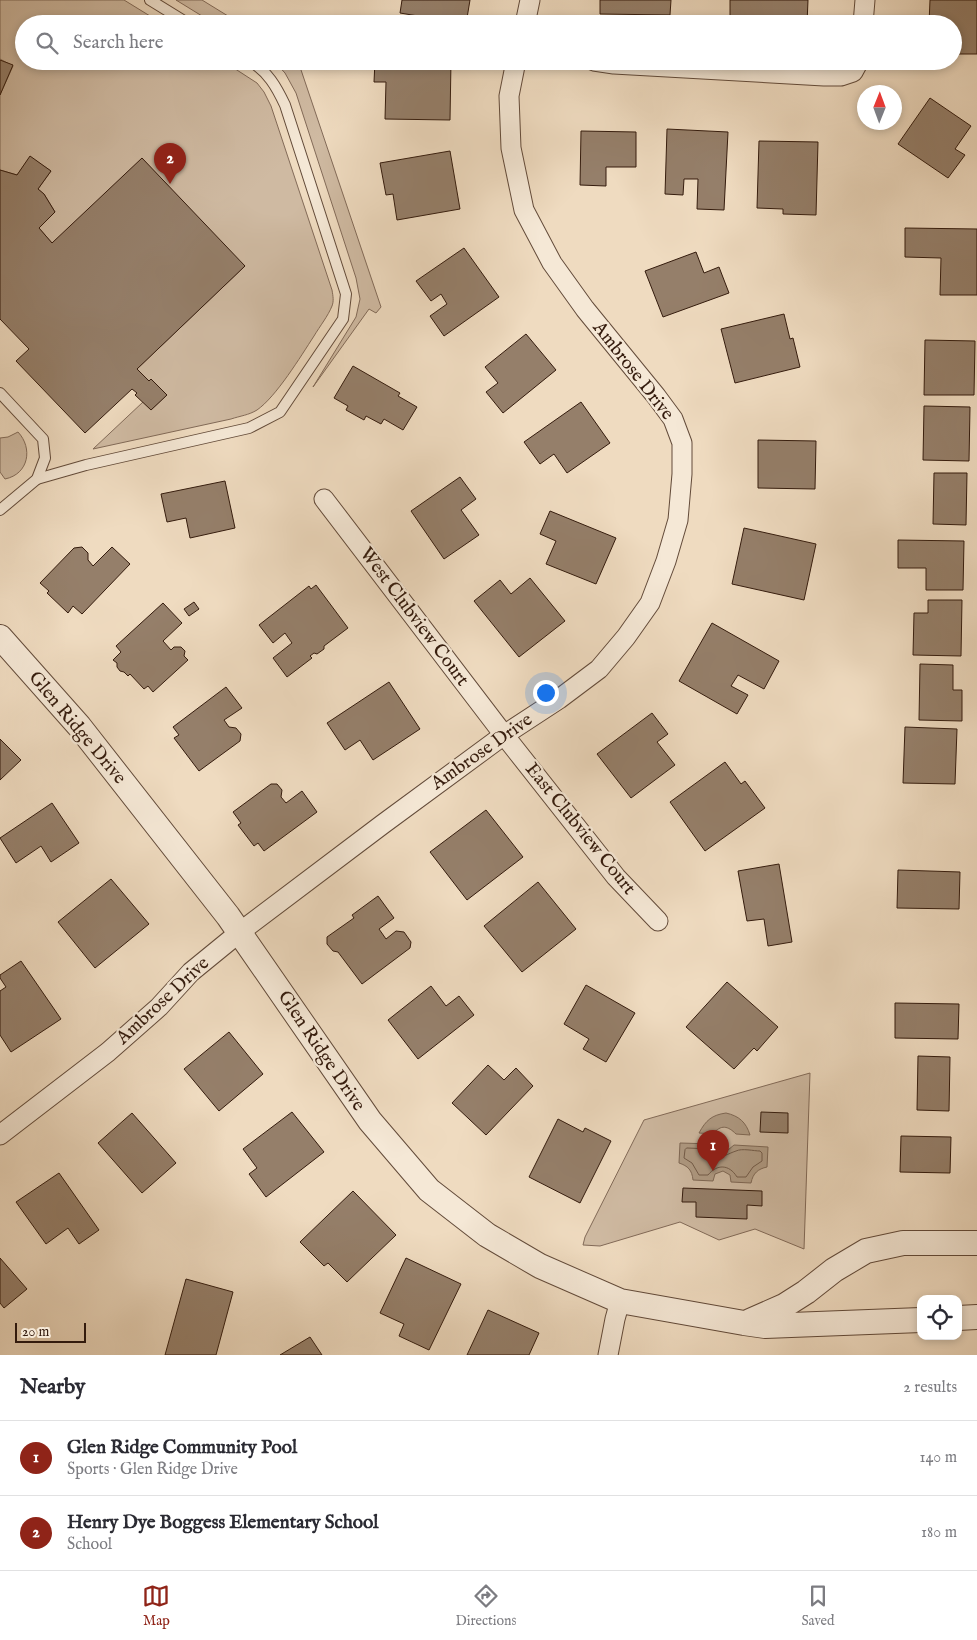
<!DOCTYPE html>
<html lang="en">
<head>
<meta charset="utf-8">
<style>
  :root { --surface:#fff; --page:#f2f2f3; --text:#2b2b33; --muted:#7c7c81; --line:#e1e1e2; --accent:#8f2418 }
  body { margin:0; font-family:"IM FELL English",serif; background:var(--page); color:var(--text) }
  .controls { position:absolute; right:15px; bottom:15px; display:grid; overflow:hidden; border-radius:10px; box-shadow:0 2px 8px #0003 }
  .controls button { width:45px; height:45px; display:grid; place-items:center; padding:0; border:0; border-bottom:1px solid var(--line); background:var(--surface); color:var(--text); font:25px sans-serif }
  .compass { position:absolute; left:857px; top:85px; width:45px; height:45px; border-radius:50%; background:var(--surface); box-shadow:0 2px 8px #0003; rotate:1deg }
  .scale { position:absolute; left:15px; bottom:12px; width:71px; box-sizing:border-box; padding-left:5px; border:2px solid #341b0d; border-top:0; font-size:14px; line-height:18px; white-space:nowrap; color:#341b0d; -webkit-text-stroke:4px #f5e8d6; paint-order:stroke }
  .you { position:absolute; left:545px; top:692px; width:18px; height:18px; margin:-12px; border:4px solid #fff; border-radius:50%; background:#1a73e8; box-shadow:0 0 0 8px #1a73e833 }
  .badge { display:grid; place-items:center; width:32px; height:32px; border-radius:50%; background:var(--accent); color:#fff; font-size:16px; font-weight:700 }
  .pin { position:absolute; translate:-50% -41px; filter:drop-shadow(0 1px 2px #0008) }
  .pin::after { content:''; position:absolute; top:26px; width:18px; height:15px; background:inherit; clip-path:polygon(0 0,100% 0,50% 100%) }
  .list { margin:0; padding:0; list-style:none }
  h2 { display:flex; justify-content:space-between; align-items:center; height:65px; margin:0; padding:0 20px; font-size:21px }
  h2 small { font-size:16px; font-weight:400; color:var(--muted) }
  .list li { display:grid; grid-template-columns:32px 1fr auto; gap:15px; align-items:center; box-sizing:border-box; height:75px; padding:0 20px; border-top:1px solid var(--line) }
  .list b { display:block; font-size:19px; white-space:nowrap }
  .list p { margin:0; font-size:16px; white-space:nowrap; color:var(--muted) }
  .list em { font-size:16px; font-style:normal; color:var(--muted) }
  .icon { flex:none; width:28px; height:28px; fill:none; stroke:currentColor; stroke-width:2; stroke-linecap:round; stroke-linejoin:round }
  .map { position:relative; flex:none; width:977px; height:1355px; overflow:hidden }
  .search { position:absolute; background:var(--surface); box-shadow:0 2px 8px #0003; left:15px; right:15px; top:15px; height:55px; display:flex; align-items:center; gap:12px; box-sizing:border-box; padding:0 18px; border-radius:28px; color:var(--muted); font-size:19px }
  .sheet { height:215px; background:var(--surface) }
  nav { display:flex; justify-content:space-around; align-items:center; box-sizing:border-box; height:70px; border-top:1px solid var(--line); background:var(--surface); font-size:14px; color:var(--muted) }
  nav a { display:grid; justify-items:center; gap:2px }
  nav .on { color:var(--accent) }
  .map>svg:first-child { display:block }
  .green { fill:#cfbaa2; stroke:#826a58 }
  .water { fill:#af9a83; stroke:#7e6754 }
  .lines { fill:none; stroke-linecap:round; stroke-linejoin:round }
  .shore { stroke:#725a48; stroke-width:1 }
  .building { fill:#957f6a; stroke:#341b0d }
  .service-casing { stroke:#634b3a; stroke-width:12 }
  .minor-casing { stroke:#634b3a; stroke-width:21 }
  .tertiary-casing { stroke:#634b3a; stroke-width:26 }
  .service { stroke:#f5e8d6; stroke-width:10 }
  .minor { stroke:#f5e8d6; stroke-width:19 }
  .tertiary { stroke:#f5e8d6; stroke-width:24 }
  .labels { text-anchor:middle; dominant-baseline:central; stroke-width:4.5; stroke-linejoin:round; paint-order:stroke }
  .street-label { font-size:19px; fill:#341b0d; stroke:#f5e8d6 }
</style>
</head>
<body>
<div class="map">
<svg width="977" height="1355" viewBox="0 0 977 1355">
  <rect width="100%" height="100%" fill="#efdbc0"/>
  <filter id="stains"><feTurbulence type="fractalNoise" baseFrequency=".004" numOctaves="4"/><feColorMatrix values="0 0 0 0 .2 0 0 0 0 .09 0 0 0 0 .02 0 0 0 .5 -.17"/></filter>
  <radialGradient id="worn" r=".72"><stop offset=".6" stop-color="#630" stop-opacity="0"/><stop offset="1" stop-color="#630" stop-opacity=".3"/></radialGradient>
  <g class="green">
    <path d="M0,0H124L163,24H24V61H223L257,83L264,92L271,106L332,290C333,296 334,301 332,306C328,316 320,326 314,336C301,356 276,397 257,410C249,415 240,416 231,419L93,449L143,402L151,410L167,395L151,379L149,381L137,369L245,266L52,243L39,228L55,212L44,194L38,189L51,171L30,157L17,175L0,170V95L13,66L0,59Z"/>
    <path d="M176,0H202L241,24H215Z"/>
    <path d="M274,61H298L381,307L376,313L369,309L313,387L356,317L360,299L356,278L296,93L285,73Z"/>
    <path d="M18,432C33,448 29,474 5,479L0,472V438L8,437Z"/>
    <path d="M810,1073L804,1249L755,1229L719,1240L680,1222L600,1246L583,1245L585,1237L644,1120Z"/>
  </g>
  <g class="water">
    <path d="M726,1113C739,1116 746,1122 750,1135L736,1134C728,1126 721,1124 713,1134L699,1133C706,1120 712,1115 726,1113Z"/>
    <path d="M680,1143L714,1144L718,1149L722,1150H728L734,1145L768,1147L767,1167C758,1169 753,1173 751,1183L731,1182L730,1175L723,1171L715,1174L713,1181L693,1180C692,1170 688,1166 679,1163Z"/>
  </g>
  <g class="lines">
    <path class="shore" d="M687,1148L711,1149C723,1160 724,1155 736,1151C742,1148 754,1151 760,1151L762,1153V1161L753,1167L746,1177H737C729,1164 717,1164 708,1175H699L692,1163L684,1158L685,1150Z"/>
  </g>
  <g class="building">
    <path d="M402,0H470L466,24L400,13Z"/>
    <path d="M600,0H671L670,15L600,14Z"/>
    <path d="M730,0H808L807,24H730Z"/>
    <path d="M930,0H977V54H953V24H929Z"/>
    <path d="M0,60L13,65L0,95Z"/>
    <path d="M375,61H451L450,120L385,119L386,82H374Z"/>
    <path d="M930,98L971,126L955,149L965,155L948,178L898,144Z"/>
    <path d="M667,129L728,132L724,210L697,209L698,179H684L683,195L665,194Z"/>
    <path d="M581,131L636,132V167H606V186L580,185Z"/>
    <path d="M759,141L818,142L816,215L783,214V209L757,208Z"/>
    <path d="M450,151L460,209L397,220L393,194L386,195L380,163Z"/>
    <path d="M30,156L51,171L38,189L44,194L55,212L39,228L52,243L142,158L245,266L137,369L149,381L151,379L167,395L151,410L135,395L137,393L132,389L85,433L16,361L29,349L0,319V170L17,175Z"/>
    <path d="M905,228L977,229V295H940L941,258L905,257Z"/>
    <path d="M464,248L499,297L444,336L430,316L447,304L441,294L431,301L416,281Z"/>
    <path d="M696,252L704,273L719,267L729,293L663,317L645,271Z"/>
    <path d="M784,314L790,339L793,338L800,367L735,383L721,329Z"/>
    <path d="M526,334L556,370L503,413L486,392L498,383L485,367Z"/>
    <path d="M925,340L975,341L974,395H924Z"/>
    <path d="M353,366L400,393L398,396L417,407L403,430L384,419L381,424L366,416L364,420L346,410L348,406L334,398Z"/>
    <path d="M581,402L610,443L567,473L554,454L540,464L524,442Z"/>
    <path d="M924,406L970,407L969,461L923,460Z"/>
    <path d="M758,440L816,441L815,489L758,488Z"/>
    <path d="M934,473H967L966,525L933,524Z"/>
    <path d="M460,477L476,499L461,510L479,535L444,559L411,511Z"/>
    <path d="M225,481L235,528L190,538L186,518L167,522L161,494Z"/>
    <path d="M550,511L616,538L596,584L546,564L556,541L540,534Z"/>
    <path d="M744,528L816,544L804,600L732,584Z"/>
    <path d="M898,540L964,541L963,590H926V568H898Z"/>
    <path d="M82,547L88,553V560L93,566L112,547L130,564L82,614L73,606L68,613L47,593L49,591L40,583L74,548Z"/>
    <path d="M530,578L565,621L519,657L474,601L500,580L511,594Z"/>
    <path d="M316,585L348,628L324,646V649L317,654L314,653L310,656L312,658L287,677L273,658L292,643L285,633L273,643L259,625L309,586L311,589Z"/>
    <path d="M928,600H962L961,656L913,655L914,613H928Z"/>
    <path d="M194,602L199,609L189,616L184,609Z"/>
    <path d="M163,603L182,623L163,641L171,650L174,647H181L185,651L184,656L188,660L153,692L148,686L144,689L130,674L128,676L124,672L120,671L117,667V663L113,660L121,652L116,646Z"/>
    <path d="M712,623L779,661L764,689L738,675L731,686L748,695L737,714L679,681Z"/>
    <path d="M920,664L953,665V690H962V721L919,720Z"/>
    <path d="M389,682L420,729L373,760L360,740L345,750L327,723Z"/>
    <path d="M226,687L242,708L224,720L229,727L236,728L241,734L240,741L199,771L174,738L179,735L173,727Z"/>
    <path d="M652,713L668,734L657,742L675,765L631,798L597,754Z"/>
    <path d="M905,727L957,729L955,784L903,783Z"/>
    <path d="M0,739L21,760L0,780Z"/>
    <path d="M725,762L741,784L745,781L765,808L705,851L670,802Z"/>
    <path d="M271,784H277L282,790L281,797L286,803L302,791L317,812L264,851L258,843L254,846L238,825L241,823L233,812Z"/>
    <path d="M52,803L79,843L51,862L41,846L16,863L0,838Z"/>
    <path d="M486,810L523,857L467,900L430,852Z"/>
    <path d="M779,864L792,942L768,946L764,919L747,921L738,871Z"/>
    <path d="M898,870L960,872L959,909L897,908Z"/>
    <path d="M111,879L149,924L95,968L58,922Z"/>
    <path d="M538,882L576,929L522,972L484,926Z"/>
    <path d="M378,896L394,918L379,929L386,939L396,931L404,932L411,942L410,948L362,984L338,952L333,951L327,944V937L354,918L352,915Z"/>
    <path d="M21,961L61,1019L11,1052L0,1035V991L6,987L0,978V975Z"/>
    <path d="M727,982L778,1027L757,1051L754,1048L734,1069L686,1027Z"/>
    <path d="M586,985L635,1013L606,1062L583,1049L589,1039L564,1024Z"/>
    <path d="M431,986L446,1006L459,996L474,1015L418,1059L388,1020Z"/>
    <path d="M895,1003L959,1004L958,1039L895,1038Z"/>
    <path d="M229,1032L263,1074L219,1111L184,1069Z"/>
    <path d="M918,1056L950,1057L949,1111L917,1110Z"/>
    <path d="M488,1065L504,1080L516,1068L533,1086L486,1135L452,1103Z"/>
    <path d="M292,1112L324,1152L266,1197L249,1174L257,1168L243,1149Z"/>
    <path d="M761,1112L788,1113V1133L760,1132Z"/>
    <path d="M132,1113L176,1163L142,1193L98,1143Z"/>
    <path d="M558,1119L583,1132L585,1128L611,1141L580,1203L529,1177Z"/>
    <path d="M901,1136L951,1137L950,1173L900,1172Z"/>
    <path d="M59,1173L99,1230L79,1244L68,1228L46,1244L16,1202Z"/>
    <path d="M683,1188L762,1191V1206L747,1205V1219L696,1217V1202H682Z"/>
    <path d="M353,1191L396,1235L347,1282L328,1263L324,1266L300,1242Z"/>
    <path d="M0,1258L27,1289L4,1308L0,1303Z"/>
    <path d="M406,1258L461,1284L429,1350L399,1336L404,1324L380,1313Z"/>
    <path d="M186,1279L233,1292L216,1355H165Z"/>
    <path d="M488,1310L539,1333L529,1355H467Z"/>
    <path d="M310,1337L322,1355H280Z"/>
  </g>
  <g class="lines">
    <g class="service-casing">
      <g id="service">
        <path d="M150,0L189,24"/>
        <path d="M0,393L43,439L45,458L37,479L0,510"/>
        <path d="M37,479L86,465L249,428L280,412L343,319L346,294L285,105C276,86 268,72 250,61"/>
      </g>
    </g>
    <g class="minor-casing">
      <g id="minor">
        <path d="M525,24L530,0"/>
        <path d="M863,24L865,0"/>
        <path d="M594,61L614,64L824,76H841L853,72L859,61"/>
        <path d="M324,499L504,735L616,877L658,921"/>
        <path d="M0,1135L108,1052L159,1007L191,972L240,932L383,824L504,735L559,699L599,669L626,637L650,603L666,561L678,520L682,474V443L673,419L656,396L585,309L552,263L524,210L511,148L509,96L516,61"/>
        <path d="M608,1355L615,1319L620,1301"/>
      </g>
    </g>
    <g class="tertiary-casing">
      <g id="tertiary">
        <path d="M0,637L79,726L228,916L370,1121L429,1190L487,1235L540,1266L620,1301L744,1323L765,1326L921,1320"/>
        <path d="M958,1318L977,1317"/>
        <path d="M750,1321L784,1306L806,1292L834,1270L866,1251L903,1243H977"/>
      </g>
    </g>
    <use href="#service" class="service"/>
    <use href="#minor" class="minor"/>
    <use href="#tertiary" class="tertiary"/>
  </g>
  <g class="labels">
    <g class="street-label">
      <text transform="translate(633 371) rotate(52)">Ambrose Drive</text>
      <text transform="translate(414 617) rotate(53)">West Clubview Court</text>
      <text transform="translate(77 728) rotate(50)">Glen Ridge Drive</text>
      <text transform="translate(482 752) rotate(-35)">Ambrose Drive</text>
      <text transform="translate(580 829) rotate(51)">East Clubview Court</text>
      <text transform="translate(163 1001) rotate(-43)">Ambrose Drive</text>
      <text transform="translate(321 1051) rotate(56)">Glen Ridge Drive</text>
    </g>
  </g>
  <rect width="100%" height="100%" filter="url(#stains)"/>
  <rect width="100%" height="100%" fill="url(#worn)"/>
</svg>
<div class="controls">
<button><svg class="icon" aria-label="locate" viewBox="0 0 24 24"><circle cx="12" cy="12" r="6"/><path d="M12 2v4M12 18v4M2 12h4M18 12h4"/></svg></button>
</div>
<svg class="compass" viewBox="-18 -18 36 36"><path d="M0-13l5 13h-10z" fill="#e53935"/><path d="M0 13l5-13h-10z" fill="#7c7c81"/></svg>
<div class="scale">20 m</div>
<div class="you"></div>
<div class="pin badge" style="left:713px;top:1171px">1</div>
<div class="pin badge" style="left:170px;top:184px">2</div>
<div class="search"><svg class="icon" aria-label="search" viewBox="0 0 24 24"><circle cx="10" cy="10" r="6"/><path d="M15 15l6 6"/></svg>Search here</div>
</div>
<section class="sheet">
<h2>Nearby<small>2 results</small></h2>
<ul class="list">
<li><span class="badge">1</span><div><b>Glen Ridge Community Pool</b><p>Sports · Glen Ridge Drive</p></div><em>140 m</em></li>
<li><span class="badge">2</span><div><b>Henry Dye Boggess Elementary School</b><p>School</p></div><em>180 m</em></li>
</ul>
</section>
<nav>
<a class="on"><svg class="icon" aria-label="map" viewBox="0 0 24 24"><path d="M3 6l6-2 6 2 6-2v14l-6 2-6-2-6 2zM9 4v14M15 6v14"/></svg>Map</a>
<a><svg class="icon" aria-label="directions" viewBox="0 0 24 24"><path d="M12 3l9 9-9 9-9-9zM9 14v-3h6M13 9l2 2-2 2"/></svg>Directions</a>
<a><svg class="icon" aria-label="saved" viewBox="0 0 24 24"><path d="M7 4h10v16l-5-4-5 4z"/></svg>Saved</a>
</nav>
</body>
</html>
